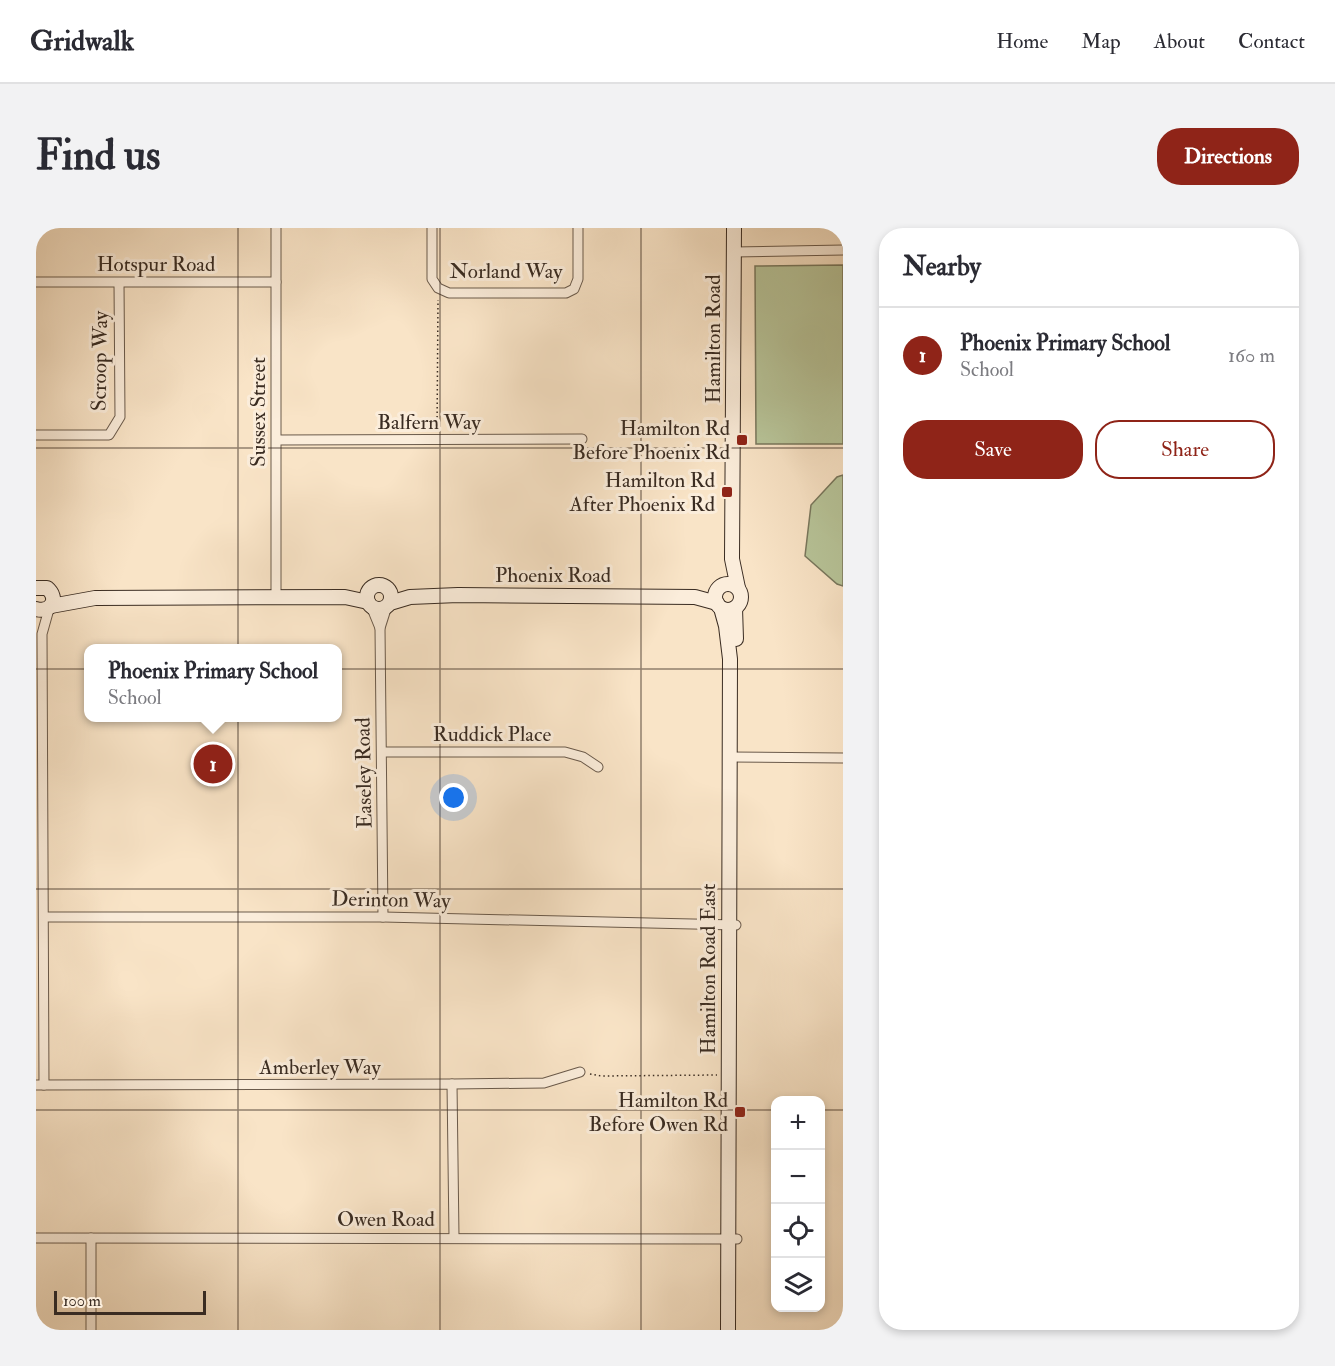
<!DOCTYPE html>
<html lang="en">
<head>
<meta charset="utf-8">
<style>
  :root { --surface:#fff; --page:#f2f2f3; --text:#2b2b33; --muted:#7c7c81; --line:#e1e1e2; --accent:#8f2418 }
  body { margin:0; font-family:"IM FELL Double Pica",serif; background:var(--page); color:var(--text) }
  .controls { position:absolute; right:18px; bottom:18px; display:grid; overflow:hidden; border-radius:12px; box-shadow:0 3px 9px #0003 }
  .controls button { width:54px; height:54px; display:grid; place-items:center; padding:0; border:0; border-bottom:2px solid var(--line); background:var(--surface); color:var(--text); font:30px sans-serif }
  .scale { position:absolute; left:18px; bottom:15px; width:152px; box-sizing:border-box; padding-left:6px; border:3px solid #3a2c22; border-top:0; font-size:16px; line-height:21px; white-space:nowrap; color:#3a2c22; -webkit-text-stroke:4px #fbeddb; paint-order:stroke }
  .you { position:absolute; left:418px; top:570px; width:21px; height:21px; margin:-15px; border:4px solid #fff; border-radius:50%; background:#1a73e8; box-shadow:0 0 0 9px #1a73e833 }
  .badge { display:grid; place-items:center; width:39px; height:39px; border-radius:50%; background:var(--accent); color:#fff; font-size:20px; font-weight:700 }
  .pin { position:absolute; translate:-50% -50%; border:3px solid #fff; box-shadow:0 2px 6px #0006 }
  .popup { position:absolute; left:48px; top:416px; width:258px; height:78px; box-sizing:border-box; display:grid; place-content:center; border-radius:12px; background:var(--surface); filter:drop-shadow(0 2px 4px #0005); font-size:20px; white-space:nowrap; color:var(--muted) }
  .popup b { font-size:22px; color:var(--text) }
  .popup::after { content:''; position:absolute; left:50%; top:100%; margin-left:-12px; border:12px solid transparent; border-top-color:var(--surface) }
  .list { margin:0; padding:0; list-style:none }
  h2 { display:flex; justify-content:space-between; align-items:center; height:78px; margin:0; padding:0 24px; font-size:26px }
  h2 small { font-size:20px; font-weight:400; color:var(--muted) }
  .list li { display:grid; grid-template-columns:39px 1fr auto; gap:18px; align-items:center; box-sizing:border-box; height:96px; padding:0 24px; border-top:2px solid var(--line) }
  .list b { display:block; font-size:22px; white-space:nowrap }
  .list p { margin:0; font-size:20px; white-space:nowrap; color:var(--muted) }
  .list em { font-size:20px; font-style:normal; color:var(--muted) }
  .actions { display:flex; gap:12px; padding:18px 24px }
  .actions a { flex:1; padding:14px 0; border:2px solid var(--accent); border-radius:24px; text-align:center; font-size:21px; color:var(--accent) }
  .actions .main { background:var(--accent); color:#fff }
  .icon { flex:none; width:33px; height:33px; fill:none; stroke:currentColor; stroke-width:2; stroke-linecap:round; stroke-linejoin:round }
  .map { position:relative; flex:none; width:807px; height:1102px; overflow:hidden; border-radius:24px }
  header { display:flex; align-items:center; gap:36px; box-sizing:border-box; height:84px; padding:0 30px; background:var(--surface); border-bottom:2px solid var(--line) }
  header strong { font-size:28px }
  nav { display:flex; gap:33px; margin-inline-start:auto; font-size:21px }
  .intro { display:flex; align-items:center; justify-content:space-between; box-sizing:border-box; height:144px; padding:0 36px }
  h1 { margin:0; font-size:42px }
  .button { padding:15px 27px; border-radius:24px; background:var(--accent); color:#fff; font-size:21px; font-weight:700 }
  main { display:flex; gap:36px; padding:0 36px }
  aside { flex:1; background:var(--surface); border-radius:24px; box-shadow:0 3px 9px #0003 }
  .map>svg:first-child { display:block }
  .garden { fill:#b8c59a; stroke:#79785e; stroke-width:1.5 }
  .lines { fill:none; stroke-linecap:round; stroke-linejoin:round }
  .street-casing { stroke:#6a5a4b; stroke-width:11 }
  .secondary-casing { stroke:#3a2c22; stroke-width:16 }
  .path { stroke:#3a2c22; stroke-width:1.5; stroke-dasharray:1.5 3; stroke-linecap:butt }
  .street { stroke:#fbeddb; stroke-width:9 }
  .secondary { stroke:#fbeddb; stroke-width:14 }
  .grid { fill:none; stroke:#3a2c22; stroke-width:1.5; stroke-opacity:0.55 }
  .poi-dot { fill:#8f2418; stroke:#fbeddb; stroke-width:2 }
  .labels { text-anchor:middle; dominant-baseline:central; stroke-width:6; stroke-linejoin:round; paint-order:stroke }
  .street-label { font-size:21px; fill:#3a2c22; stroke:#fbeddb }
  .poi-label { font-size:21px; fill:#3a2c22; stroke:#fbeddb; text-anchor:end }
</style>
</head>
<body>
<header>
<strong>Gridwalk</strong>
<nav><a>Home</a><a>Map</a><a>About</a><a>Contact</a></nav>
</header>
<div class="intro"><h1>Find us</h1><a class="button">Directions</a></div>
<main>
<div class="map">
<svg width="807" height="1102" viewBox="0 0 807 1102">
  <rect width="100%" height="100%" fill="#f9e4c7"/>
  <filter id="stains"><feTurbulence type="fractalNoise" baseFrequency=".00333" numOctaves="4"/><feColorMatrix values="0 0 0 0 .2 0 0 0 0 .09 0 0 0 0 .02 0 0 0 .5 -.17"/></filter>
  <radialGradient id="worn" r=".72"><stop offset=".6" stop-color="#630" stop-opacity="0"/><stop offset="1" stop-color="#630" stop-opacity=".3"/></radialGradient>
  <g class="garden">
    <path d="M807,37V216H720L719,38Z"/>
    <path d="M807,247V358L801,356L769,328L775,277L801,249Z"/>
  </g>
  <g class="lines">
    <g class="street-casing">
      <g id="street">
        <path d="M240,0V369"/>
        <path d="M396,0V51L402,60L413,65H530L538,61L542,51V0"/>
        <path d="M698,24L807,22"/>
        <path d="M0,54H240"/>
        <path d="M0,207H73L84,189L83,55"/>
        <path d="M241,212L546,211"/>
        <path d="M335,378L344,400"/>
        <path d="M346,524H529L547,529L562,539"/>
        <path d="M694,529L807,530"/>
        <path d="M8,689H347L700,697"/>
        <path d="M347,689L344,400L351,378"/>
        <path d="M416,856L508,855L544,844"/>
        <path d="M0,857L416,856L418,1009"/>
        <path d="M8,857L6,406L13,381"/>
        <path d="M0,1010L701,1011"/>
        <path d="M55,1010V1102"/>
      </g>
    </g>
    <g class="secondary-casing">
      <g id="secondary">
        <path d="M698,0L696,331L702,360"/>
        <circle cx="692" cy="369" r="13"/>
        <circle cx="343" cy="369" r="12"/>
        <path d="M0,360H11C23,370 16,385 0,381"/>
        <path d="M354,375L374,369L422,367L659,369L681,375"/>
        <path d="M15,378L59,370L309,369L332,374"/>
        <path d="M685,380L690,398L694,431L692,1102"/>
        <path d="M699,380L700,411"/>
      </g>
    </g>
    <g class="path">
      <path d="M401,203L402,72"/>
      <path d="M554,846L565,848L681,847"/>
    </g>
    <use href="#street" class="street"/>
    <use href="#secondary" class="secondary"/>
  </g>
  <path class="grid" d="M202,0V1102M404,0V1102M605,0V1102M0,220H807M0,441H807M0,661H807M0,882H740M784,882H807"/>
  <g class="poi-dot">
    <rect x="700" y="206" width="12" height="12" rx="3"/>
    <rect x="685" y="258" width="12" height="12" rx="3"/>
    <rect x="698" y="878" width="12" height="12" rx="3"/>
  </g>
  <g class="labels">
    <g class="street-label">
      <text x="120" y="36">Hotspur Road</text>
      <text x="470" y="43">Norland Way</text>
      <text transform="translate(677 111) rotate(-90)">Hamilton Road</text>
      <text transform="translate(64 133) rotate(-89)">Scroop Way</text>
      <text transform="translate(222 184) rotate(-90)">Sussex Street</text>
      <text x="393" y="194">Balfern Way</text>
      <text x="517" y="347">Phoenix Road</text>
      <text x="456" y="506">Ruddick Place</text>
      <text transform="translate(328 545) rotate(-91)">Easeley Road</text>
      <text transform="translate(355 672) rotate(1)">Derinton Way</text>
      <text transform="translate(672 741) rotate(-90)">Hamilton Road East</text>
      <text x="284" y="839">Amberley Way</text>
      <text x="350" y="991">Owen Road</text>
    </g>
    <g class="poi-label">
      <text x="694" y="200">Hamilton Rd<tspan x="694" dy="24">Before Phoenix Rd</tspan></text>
      <text x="679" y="252">Hamilton Rd<tspan x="679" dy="24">After Phoenix Rd</tspan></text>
      <text x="692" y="872">Hamilton Rd<tspan x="692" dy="24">Before Owen Rd</tspan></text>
    </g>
  </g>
  <rect width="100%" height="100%" filter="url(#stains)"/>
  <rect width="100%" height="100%" fill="url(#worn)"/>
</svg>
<div class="controls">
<button>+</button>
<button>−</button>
<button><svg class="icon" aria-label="locate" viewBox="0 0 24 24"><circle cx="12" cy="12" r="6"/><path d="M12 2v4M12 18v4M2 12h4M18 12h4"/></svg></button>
<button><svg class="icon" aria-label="layers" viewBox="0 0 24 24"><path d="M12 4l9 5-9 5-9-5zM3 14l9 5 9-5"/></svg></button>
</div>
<div class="scale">100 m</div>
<div class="you"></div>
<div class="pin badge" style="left:177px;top:536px">1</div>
<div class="popup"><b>Phoenix Primary School</b>School</div>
</div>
<aside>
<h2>Nearby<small></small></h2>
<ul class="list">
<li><span class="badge">1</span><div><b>Phoenix Primary School</b><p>School</p></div><em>160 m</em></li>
</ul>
<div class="actions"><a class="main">Save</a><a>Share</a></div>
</aside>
</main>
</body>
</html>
